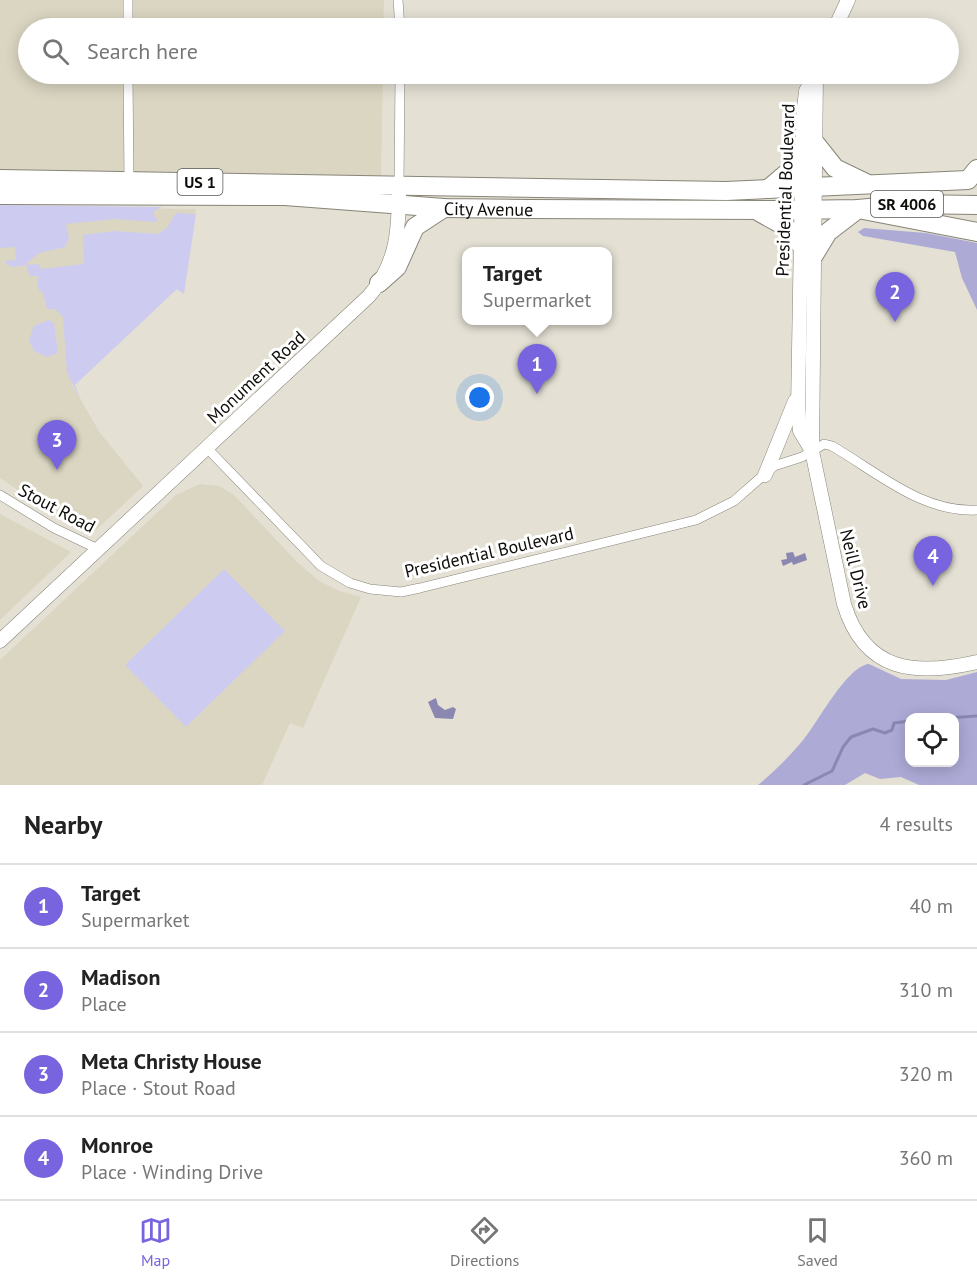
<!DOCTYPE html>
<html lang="en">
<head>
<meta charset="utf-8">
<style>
  :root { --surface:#fff; --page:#f2f2f2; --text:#222; --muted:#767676; --line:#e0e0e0; --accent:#7864de }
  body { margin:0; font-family:"PT Sans",sans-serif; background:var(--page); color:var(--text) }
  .controls { position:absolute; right:18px; bottom:18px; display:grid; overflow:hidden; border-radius:12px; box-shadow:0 3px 15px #0003 }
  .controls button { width:54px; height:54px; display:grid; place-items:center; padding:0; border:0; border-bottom:2px solid var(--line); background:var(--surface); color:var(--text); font:30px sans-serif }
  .you { position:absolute; left:480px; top:398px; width:21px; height:21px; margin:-15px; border:4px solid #fff; border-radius:50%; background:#1a73e8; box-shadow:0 0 0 9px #1a73e833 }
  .badge { display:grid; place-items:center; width:39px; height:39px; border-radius:50%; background:var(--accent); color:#fff; font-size:20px; font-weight:700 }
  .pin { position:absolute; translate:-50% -50px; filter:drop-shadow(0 2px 3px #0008) }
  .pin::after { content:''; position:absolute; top:32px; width:21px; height:18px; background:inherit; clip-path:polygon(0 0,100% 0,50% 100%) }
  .popup { position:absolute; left:462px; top:247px; width:150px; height:78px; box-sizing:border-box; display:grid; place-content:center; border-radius:12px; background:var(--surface); filter:drop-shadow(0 2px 4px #0005); font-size:20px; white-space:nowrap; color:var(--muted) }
  .popup b { font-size:22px; color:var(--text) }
  .popup::after { content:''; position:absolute; left:50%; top:100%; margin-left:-12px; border:12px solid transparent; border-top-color:var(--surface) }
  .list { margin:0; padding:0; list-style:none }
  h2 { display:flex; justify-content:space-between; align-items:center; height:78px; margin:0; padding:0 24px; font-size:26px }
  h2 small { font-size:20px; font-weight:400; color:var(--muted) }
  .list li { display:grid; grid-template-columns:39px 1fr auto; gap:18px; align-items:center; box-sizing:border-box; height:84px; padding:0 24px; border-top:2px solid var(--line) }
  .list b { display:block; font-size:22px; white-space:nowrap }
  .list p { margin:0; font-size:20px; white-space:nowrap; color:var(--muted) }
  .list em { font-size:20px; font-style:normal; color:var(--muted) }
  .icon { flex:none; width:33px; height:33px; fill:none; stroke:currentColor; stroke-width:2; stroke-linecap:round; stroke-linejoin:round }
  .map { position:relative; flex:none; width:977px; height:785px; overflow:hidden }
  .search { position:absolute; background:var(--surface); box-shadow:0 3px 15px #0003; left:18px; right:18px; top:18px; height:66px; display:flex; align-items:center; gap:15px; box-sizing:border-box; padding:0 21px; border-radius:33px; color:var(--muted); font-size:22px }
  .sheet { height:414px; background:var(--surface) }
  nav { display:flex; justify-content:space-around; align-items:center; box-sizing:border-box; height:84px; border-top:2px solid var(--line); background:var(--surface); font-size:16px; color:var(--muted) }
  nav a { display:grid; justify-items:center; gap:3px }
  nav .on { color:var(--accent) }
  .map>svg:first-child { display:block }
  .built { fill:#dbd6c2 }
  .green { fill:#cdccf0 }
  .forest { fill:#adabd6; fill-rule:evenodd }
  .water { fill:#8a88b1 }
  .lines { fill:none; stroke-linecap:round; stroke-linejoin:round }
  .stream { stroke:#8a88b1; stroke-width:3 }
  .street-casing { stroke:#878478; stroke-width:10 }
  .secondary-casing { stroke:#878478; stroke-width:15 }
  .highway-casing { stroke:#878478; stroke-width:20 }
  .street { stroke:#fff; stroke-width:9 }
  .secondary { stroke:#fff; stroke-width:14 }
  .highway { stroke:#fff; stroke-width:18 }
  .labels { text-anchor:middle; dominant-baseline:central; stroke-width:6; stroke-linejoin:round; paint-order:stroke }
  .shield { fill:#fff; stroke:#565653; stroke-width:1.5 }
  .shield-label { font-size:16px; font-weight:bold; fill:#0e0d09 }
  .street-label { font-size:18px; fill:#0e0d09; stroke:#fff }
</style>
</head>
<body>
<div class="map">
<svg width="977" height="785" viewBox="0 0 977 785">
  <rect width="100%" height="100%" fill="#e4e0d4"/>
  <g class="built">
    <path d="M0,0H384L383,28H28V74H383L381,177L0,171Z"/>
    <path d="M0,207L196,209L186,277L72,385L100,433L143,486L95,531L40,505L0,478Z"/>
    <path d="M200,484L219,486L234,495L296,561L319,581L339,591L361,597L303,728L290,723L262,785H0V660L176,495Z"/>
    <path d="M0,514L71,552L0,620Z"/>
  </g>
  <g class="green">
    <path d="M0,205L162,207L154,211V216L158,220L155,222L115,219L66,224L69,238L65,247L39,253L27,263L28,265L38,264L42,269L84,264L83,235L114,231L157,234L166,229L176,213L196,214L184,294L177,289L75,385L82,403L67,372L63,317L55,309H47L42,291H39L37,278L40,276H30L26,265L13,267L6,264V261L16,260L15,247L0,248Z"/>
    <path d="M49,320L54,323L58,353L47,357L34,351L29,340L34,326Z"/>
    <path d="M224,569L285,631L186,727L125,665Z"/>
  </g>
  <g class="forest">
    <path d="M864,228L926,233L977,243V310L962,278L955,252L863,236L858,232Z"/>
    <path d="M869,664L901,679L946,680L977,672V785H919L901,777L880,779L865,773L845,785H758C775,771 790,756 804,739C818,722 847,666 869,664ZM910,718H954V762H910Z"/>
  </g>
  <g class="water">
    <path d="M793,552L795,557L805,553L807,560L793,565L792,562L783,566L781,560L787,559L786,553Z"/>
    <path d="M436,698L438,705L445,710L453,707L456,709L453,719L435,718L428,702Z"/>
  </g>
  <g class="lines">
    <g class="stream">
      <path d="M947,718L977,716"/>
      <path d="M804,785L832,771L843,747L851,737L873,729L885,733L892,730L894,723L910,721"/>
    </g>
    <g class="street-casing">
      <g id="street">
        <path d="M128,0V28"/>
        <path d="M398,0L400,28"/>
        <path d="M128,74L129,181"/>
        <path d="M399,186L400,74"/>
        <path d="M206,447L321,566L350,583L370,589L401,592L420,588L696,520L734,501L774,466L802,457L824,444L832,446C877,472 922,513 977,510"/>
        <path d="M0,495L54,528L98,549"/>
      </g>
    </g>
    <g class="secondary-casing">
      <g id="secondary">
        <path d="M835,28L848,0"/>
        <path d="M816,74L812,451L844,604C865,673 916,676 977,662"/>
        <path d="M812,451L800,431L798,409L803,117L806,91L815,74"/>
        <path d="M765,475L795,401"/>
        <path d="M0,641L369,296C398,263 399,228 399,186"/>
      </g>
    </g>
    <g class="highway-casing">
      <g id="highway">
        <path d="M816,144L835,168L866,183"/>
        <path d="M0,179L726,191L968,180L977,169"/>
        <path d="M768,189L788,172L803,150"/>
        <path id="s1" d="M0,195L285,196L444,208L529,209L790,210L858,209L912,204L977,205"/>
        <path d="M759,212L786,227L800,244"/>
        <path d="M814,255L828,232L858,209L977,232"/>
        <path d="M379,283L397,267L415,227L444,208"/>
      </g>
    </g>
    <use href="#street" class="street"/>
    <use href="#secondary" class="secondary"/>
    <use href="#highway" class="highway"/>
  </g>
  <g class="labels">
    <g class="shield">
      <rect x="177.5" y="169" width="45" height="26" rx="4.5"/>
      <rect x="871" y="191" width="72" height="26" rx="4.5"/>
    </g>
    <g class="shield-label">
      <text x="200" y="182">US 1</text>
      <text x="907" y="204">SR 4006</text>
    </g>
    <g class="street-label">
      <text transform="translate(785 190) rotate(-88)">Presidential Boulevard</text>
      <text stroke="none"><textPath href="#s1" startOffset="489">City Avenue</textPath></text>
      <text transform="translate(256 377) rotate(-43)">Monument Road</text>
      <text transform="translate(57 508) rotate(28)">Stout Road</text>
      <text transform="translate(489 552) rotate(-13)">Presidential Boulevard</text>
      <text transform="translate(856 569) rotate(76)">Neill Drive</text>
    </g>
  </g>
</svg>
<div class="controls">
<button><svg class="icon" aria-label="locate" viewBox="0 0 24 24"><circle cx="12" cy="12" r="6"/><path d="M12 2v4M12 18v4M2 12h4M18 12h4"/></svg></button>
</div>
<div class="you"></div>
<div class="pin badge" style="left:537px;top:394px">1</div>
<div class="popup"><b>Target</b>Supermarket</div>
<div class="pin badge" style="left:895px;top:322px">2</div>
<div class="pin badge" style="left:57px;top:470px">3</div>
<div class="pin badge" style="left:933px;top:586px">4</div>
<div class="search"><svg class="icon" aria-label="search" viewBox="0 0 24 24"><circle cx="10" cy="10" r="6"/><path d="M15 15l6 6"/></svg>Search here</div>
</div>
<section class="sheet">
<h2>Nearby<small>4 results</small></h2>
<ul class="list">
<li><span class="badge">1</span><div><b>Target</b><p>Supermarket</p></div><em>40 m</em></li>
<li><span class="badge">2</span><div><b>Madison</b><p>Place</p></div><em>310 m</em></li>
<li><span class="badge">3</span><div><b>Meta Christy House</b><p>Place · Stout Road</p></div><em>320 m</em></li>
<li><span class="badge">4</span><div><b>Monroe</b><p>Place · Winding Drive</p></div><em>360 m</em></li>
</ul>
</section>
<nav>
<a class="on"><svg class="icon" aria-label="map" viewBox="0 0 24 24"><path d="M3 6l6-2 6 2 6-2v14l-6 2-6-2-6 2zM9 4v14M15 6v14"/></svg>Map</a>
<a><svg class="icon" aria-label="directions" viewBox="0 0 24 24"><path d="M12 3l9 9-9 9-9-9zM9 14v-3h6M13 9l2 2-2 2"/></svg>Directions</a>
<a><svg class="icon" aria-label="saved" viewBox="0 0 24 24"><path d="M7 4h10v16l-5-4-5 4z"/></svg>Saved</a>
</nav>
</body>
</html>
